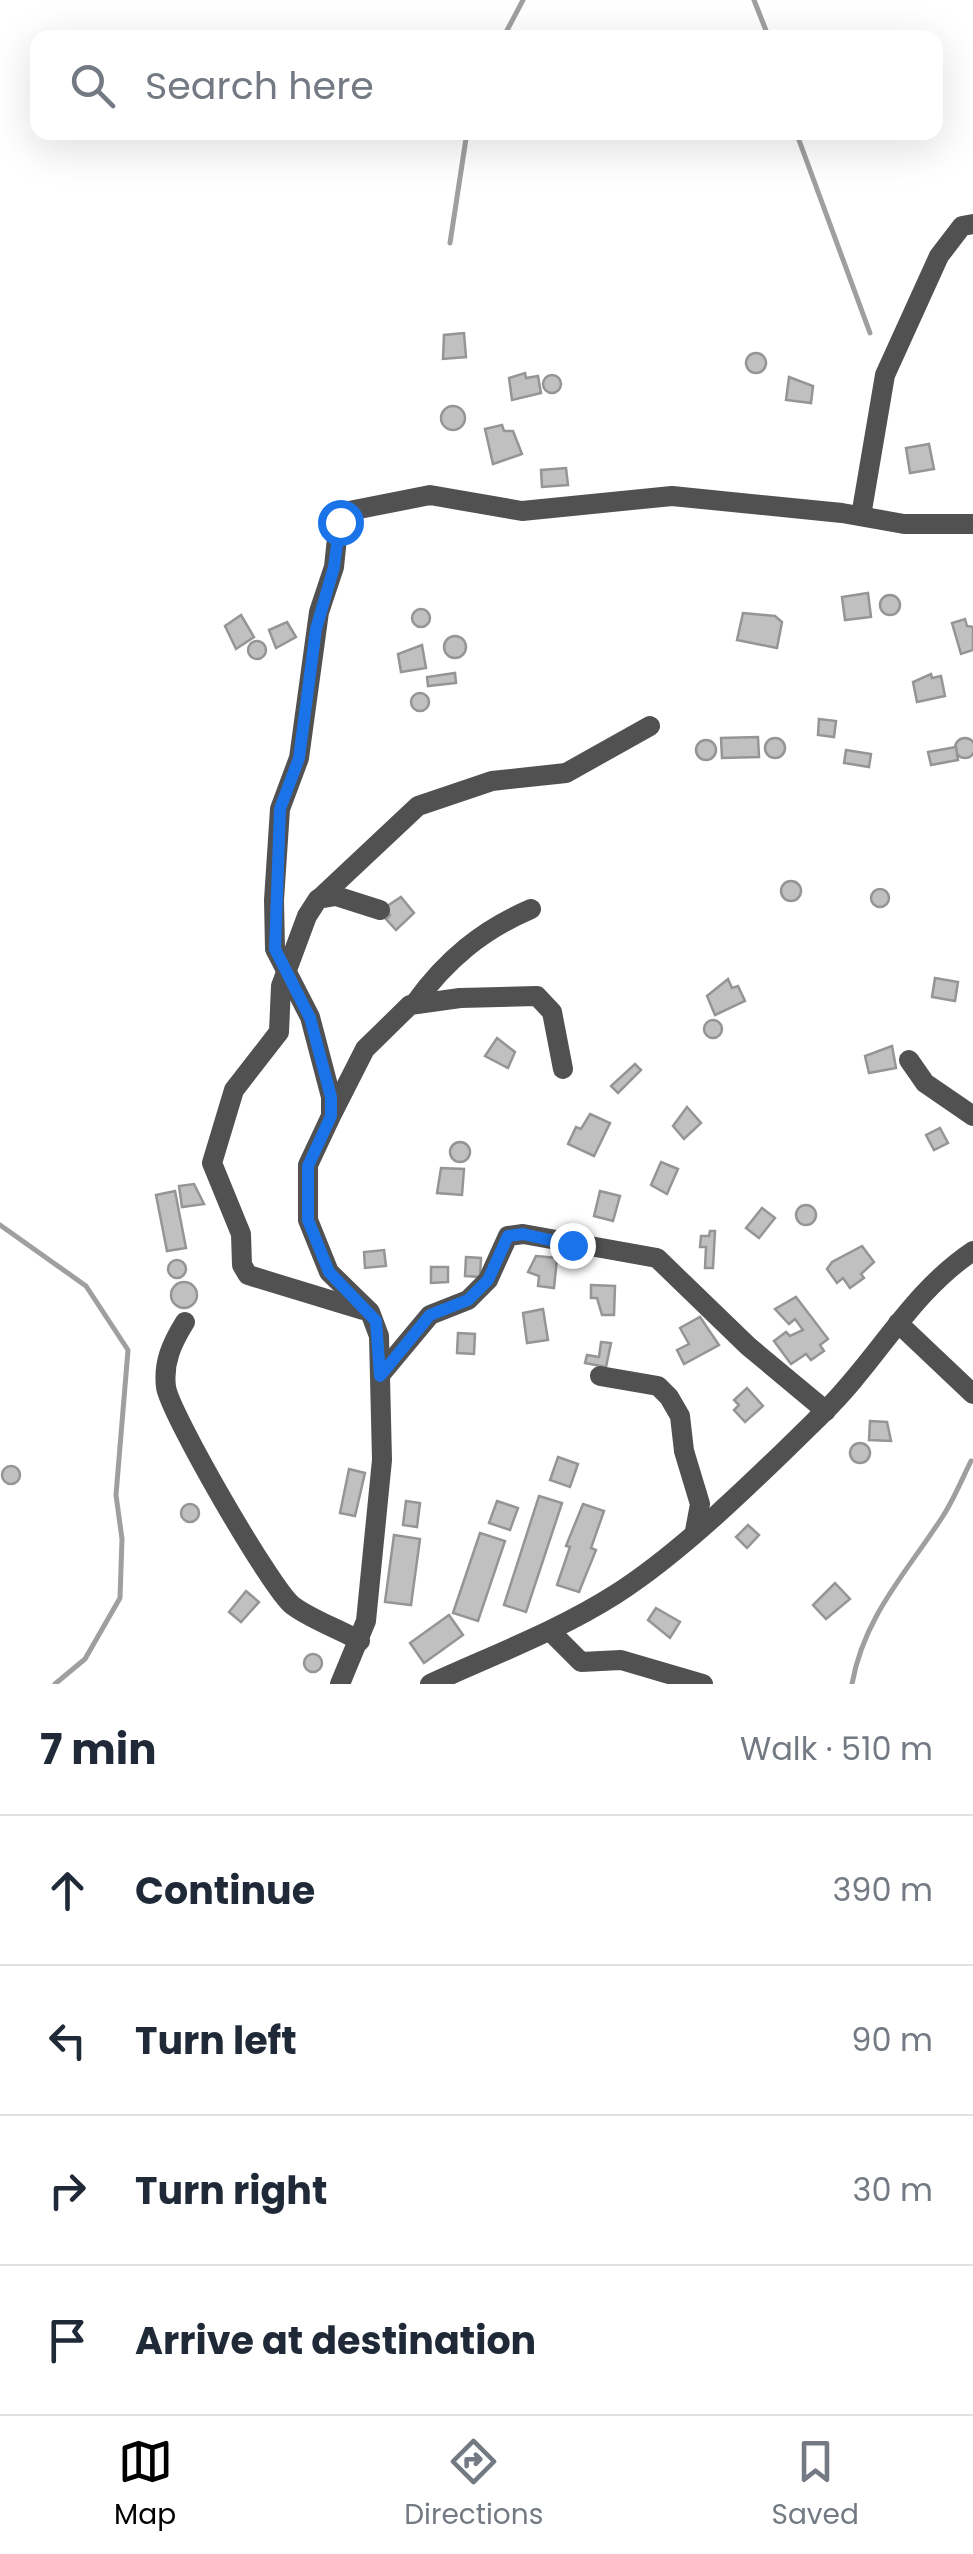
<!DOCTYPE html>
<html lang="en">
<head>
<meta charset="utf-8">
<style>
  :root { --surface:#fff; --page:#f2f2f3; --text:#1f2937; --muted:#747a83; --line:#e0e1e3; --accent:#000 }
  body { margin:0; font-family:Poppins,sans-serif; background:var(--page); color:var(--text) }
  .stop { position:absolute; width:30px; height:30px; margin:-22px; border:8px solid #1a73e8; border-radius:50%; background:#fff }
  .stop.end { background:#1a73e8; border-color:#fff; box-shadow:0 2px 10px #0008 }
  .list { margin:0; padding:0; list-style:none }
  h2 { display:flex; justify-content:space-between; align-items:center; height:130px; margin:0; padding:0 40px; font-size:42px }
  h2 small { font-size:32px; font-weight:400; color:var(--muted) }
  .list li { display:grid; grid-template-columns:65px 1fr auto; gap:30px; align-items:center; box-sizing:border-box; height:150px; padding:0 40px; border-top:2px solid var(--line) }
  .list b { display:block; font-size:38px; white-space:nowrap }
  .list em { font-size:32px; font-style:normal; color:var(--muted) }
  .icon { flex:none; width:55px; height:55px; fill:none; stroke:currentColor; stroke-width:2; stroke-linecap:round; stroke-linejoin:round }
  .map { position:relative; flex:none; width:973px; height:1684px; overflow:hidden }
  .search { position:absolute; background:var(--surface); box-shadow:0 10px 40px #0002; left:30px; right:30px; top:30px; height:110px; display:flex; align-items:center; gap:25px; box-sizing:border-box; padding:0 35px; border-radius:20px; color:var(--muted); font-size:38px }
  .sheet { height:730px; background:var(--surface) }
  nav { display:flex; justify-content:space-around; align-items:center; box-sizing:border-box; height:140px; border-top:2px solid var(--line); background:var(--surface); font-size:28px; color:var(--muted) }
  nav a { display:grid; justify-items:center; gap:5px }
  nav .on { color:var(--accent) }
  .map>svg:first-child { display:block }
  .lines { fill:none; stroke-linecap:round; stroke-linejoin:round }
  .stream { stroke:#9f9f9f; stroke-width:5 }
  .building { fill:#c0c0c0; stroke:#959595; stroke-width:2.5 }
  .minor { stroke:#515151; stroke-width:20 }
  .route { stroke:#1a73e8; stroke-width:12 }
</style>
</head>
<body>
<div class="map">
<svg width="973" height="1684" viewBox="0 0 973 1684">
  <rect width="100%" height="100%" fill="#fff"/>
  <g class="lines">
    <g class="stream">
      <path d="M754,0L769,38"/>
      <path d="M503,38L523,0"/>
      <path d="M796,132L870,333"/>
      <path d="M450,243L467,132"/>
      <path d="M0,1225L86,1286L128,1350L116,1495L122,1539L120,1598L85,1659L55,1684"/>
      <path d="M852,1684C864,1616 907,1572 943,1516C954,1499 962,1479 971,1461"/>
    </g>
  </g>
  <g class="building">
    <path d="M464,333L466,357L443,359L444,335Z"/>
    <circle cx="756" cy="363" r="10"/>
    <path d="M525,373L526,378L538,376L541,393L512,400L509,378Z"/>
    <circle cx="552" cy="384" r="9"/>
    <path d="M789,377L813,386L811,403L786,400Z"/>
    <circle cx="453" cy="418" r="12"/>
    <path d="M502,425L504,431H513L522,454L493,464L485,429Z"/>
    <path d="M929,444L934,469L910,473L906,448Z"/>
    <path d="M566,468L568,485L542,487L541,470Z"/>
    <path d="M868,593L871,617L845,620L842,597Z"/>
    <circle cx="890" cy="605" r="10"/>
    <circle cx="421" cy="618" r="9"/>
    <path d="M743,613L775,616L782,622L777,648L737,640Z"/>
    <path d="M241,615L254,637L236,649L225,626Z"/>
    <path d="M965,619L967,626L973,627V650L961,654L952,623Z"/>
    <path d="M287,622L296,637L276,648L269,630Z"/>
    <circle cx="455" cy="647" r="11"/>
    <circle cx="257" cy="650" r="9"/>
    <path d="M422,645L426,668L401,672L398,654Z"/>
    <path d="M455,673L456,683L428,686L427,677Z"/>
    <path d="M931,674L932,678L941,676L945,696L917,702L913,682Z"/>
    <circle cx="420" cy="702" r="9"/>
    <path d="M819,719L836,721L834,737L818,735Z"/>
    <path d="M758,737L759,757L722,758L721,738Z"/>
    <circle cx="965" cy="748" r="10"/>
    <circle cx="775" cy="748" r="10"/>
    <circle cx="706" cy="750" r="10"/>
    <path d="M956,747L958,760L931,765L928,752Z"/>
    <path d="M846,750L871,754L869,767L844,763Z"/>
    <circle cx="791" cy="891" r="10"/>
    <circle cx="880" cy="898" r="9"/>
    <path d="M401,897L414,913L396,930L386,919L390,915L384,908Z"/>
    <path d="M935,978L958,982L955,1001L932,997Z"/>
    <path d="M728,979L732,988L738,986L745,1001L715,1015L707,996Z"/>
    <circle cx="713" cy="1029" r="9"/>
    <path d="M497,1038L515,1052L508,1068L485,1056Z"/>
    <path d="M892,1046L896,1068L869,1073L865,1056Z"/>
    <path d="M635,1064L641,1070L618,1093L611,1086Z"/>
    <path d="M687,1107L701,1123L684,1139L673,1126Z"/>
    <path d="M590,1114L610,1123L594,1156L568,1144L576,1127L581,1129Z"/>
    <path d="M940,1128L948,1143L934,1150L926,1135Z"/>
    <circle cx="460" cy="1152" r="10"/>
    <path d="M661,1162L678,1169L667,1194L651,1185Z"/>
    <path d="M441,1168L464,1169L462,1195L437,1193Z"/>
    <path d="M194,1184L204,1204L182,1207L179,1186Z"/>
    <path d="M175,1191L186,1248L167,1251L156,1195Z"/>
    <path d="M600,1191L620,1196L613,1221L594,1216Z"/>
    <circle cx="806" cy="1215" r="10"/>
    <path d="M762,1208L775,1218L759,1238L746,1228Z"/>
    <path d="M710,1231H715L713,1268H705L706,1247H700L701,1236H709Z"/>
    <path d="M862,1246L874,1262L861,1274L864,1278L850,1288L843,1278L837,1283L827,1269L832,1262Z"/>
    <path d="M384,1250L386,1266L365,1268L364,1252Z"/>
    <path d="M536,1256L557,1258L554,1288L538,1286L539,1276L528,1272Z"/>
    <path d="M466,1257L481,1258L480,1277L465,1276Z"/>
    <circle cx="177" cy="1269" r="9"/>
    <path d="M431,1267H448V1282L431,1283Z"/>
    <circle cx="184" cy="1295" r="13"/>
    <path d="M591,1285L615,1286L614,1315H602L597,1298H591Z"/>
    <path d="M796,1297L828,1339L820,1345L824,1351L811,1360L806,1354L791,1364L774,1341L786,1332L790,1336L803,1330L795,1319L789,1324L775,1309Z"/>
    <path d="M543,1309L548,1340L527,1343L523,1313Z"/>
    <path d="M700,1317L719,1345L684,1364L677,1350L689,1344L680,1328Z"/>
    <path d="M458,1333L475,1334L474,1354L457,1353Z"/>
    <path d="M601,1342L611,1343L606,1367L585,1363L587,1355L599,1357Z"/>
    <path d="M747,1388L763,1406L745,1422L734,1410L739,1405L734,1400Z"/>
    <path d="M870,1421L887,1422L891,1441L869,1440Z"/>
    <circle cx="860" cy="1453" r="10"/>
    <path d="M558,1457L578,1464L570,1487L550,1480Z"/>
    <circle cx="11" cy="1475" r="9"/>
    <path d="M349,1469L365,1473L355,1516L340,1513Z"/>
    <path d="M539,1496L562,1503L526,1612L504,1605Z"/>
    <path d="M406,1501L420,1503L417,1527L403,1525Z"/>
    <path d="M497,1501L518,1508L510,1530L489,1523Z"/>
    <circle cx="190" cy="1513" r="9"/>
    <path d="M583,1504L604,1511L591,1548L596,1550L579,1592L557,1585L570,1547L566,1546Z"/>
    <path d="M748,1525L759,1535L747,1548L736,1537Z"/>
    <path d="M480,1533L505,1541L478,1621L453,1613Z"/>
    <path d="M394,1535L420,1539L411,1605L385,1602Z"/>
    <path d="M835,1583L850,1599L826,1619L813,1605Z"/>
    <path d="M246,1591L259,1602L241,1622L229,1612Z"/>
    <path d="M656,1608L680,1622L670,1638L648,1620Z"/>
    <path d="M449,1615L463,1635L424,1663L410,1643Z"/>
    <circle cx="313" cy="1663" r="9"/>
  </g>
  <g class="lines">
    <g class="minor">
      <path d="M861,516L885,375L939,256L962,226L973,224"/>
      <path d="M320,898L418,806L492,781L566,773L650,726"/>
      <path d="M415,1003C446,960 482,930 531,909"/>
      <path d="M909,1060L925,1083L973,1116"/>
      <path d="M332,1114L365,1049L410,1005L460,998L537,996L552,1012L563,1069"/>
      <path d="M363,1310L248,1275L242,1265L241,1234L212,1163L234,1090L279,1032L281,986L307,916L318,899L336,896L380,910"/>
      <path d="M185,1322C172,1343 163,1362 166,1387C170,1414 271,1588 292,1605C310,1619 339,1629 360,1641"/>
      <path d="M898,1323L973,1394"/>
      <path d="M380,1375L430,1315L468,1300L488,1280L508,1236L523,1234L657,1258L748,1346L826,1411"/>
      <path d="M600,1376L658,1386L669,1397L680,1416L684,1451L700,1504L695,1531"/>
      <path d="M550,1631L581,1662L621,1660L703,1684"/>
      <path d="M340,1684L366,1621L382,1460L379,1336L370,1312L329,1272L308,1220V1165L331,1116V1097L310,1017L275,949L274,900L280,809L299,758L319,612L334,567L338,528L349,511L430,495L522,511L672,496L842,513L904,524H973"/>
      <path d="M430,1684C493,1655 558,1631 616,1594C685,1550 764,1471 823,1413C876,1362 910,1293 973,1251"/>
    </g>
  </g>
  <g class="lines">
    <path class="route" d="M340,522L334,567L316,629L299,758L280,809L275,949L310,1018L331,1097V1116L308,1166V1220L329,1272L376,1321L380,1376L430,1315L468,1300L488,1280L508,1236L523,1234L572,1245"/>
  </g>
</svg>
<div class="stop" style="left:340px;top:522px"></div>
<div class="stop end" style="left:572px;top:1245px"></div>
<div class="search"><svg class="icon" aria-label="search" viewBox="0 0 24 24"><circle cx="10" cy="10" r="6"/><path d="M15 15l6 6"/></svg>Search here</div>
</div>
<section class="sheet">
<h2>7 min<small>Walk · 510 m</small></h2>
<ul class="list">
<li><svg class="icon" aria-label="ahead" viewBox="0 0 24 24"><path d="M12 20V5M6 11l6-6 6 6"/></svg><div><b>Continue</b></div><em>390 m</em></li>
<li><svg class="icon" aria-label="left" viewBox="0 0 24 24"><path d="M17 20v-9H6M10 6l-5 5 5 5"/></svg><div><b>Turn left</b></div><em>90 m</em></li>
<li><svg class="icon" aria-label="right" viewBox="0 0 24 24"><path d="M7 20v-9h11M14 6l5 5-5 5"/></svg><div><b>Turn right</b></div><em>30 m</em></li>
<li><svg class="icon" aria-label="arrive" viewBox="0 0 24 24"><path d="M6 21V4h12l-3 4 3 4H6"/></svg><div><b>Arrive at destination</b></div></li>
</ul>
</section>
<nav>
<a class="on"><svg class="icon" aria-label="map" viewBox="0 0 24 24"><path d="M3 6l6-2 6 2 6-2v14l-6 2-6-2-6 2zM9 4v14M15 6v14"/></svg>Map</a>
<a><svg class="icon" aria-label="directions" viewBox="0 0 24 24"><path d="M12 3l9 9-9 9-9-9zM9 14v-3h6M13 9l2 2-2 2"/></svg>Directions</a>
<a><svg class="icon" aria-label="saved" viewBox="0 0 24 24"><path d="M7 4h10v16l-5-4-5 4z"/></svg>Saved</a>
</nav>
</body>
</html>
